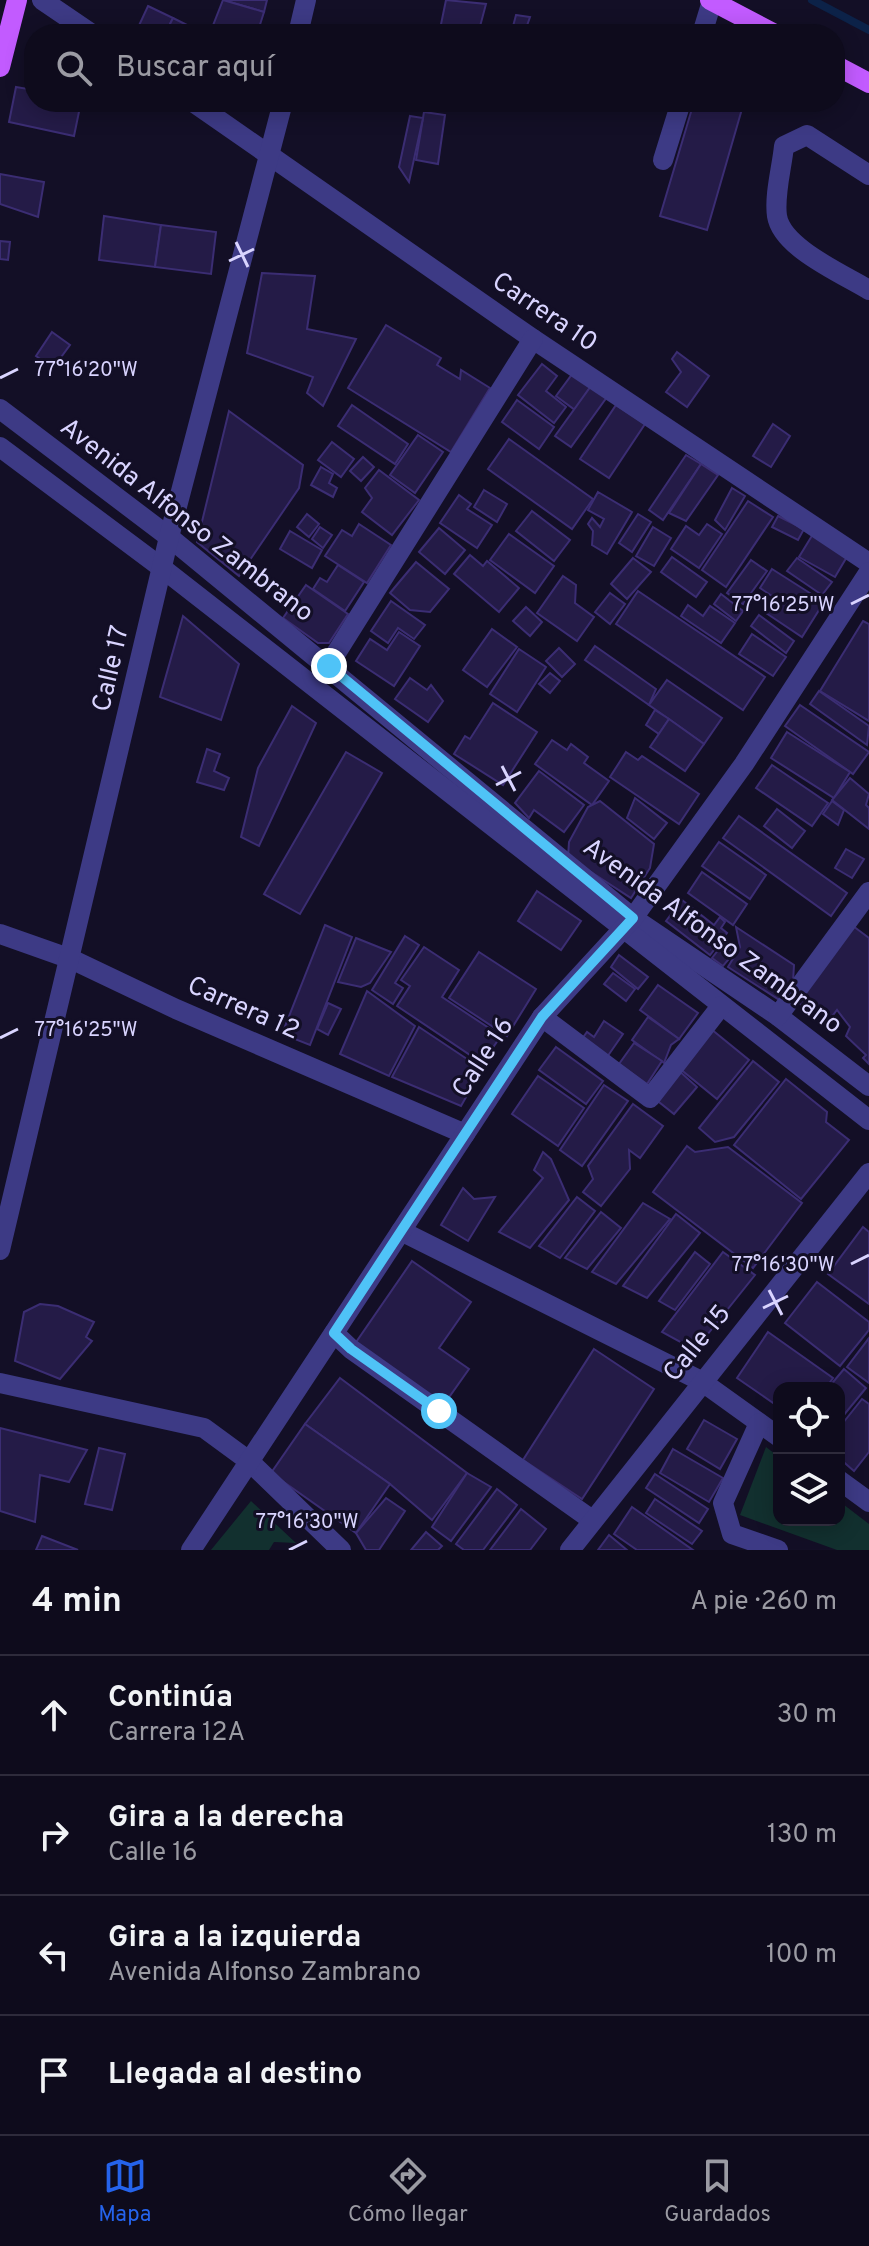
<!DOCTYPE html>
<html lang="es">
<head>
<meta charset="utf-8">
<style>
  :root { --surface:#0e0b1c; --page:#171425; --text:#f1f3f6; --muted:#9b9ba3; --line:#2e2b3b; --accent:#2563eb }
  body { margin:0; font-family:Overpass,sans-serif; background:var(--page); color:var(--text) }
  .controls { position:absolute; right:24px; bottom:24px; display:grid; overflow:hidden; border-radius:16px; box-shadow:0 4px 20px #0003 }
  .controls button { width:72px; height:72px; display:grid; place-items:center; padding:0; border:0; border-bottom:2px solid var(--line); background:var(--surface); color:var(--text); font:40px sans-serif }
  .stop { position:absolute; width:24px; height:24px; margin:-18px; border:6px solid #4fc3f7; border-radius:50%; background:#fff }
  .stop.end { background:#4fc3f7; border-color:#fff; box-shadow:0 2px 8px #0008 }
  .list { margin:0; padding:0; list-style:none }
  h2 { display:flex; justify-content:space-between; align-items:center; height:104px; margin:0; padding:0 32px; font-size:34px }
  h2 small { font-size:26px; font-weight:400; color:var(--muted) }
  .list li { display:grid; grid-template-columns:52px 1fr auto; gap:24px; align-items:center; box-sizing:border-box; height:120px; padding:0 32px; border-top:2px solid var(--line) }
  .list b { display:block; font-size:30px; white-space:nowrap }
  .list p { margin:0; font-size:26px; white-space:nowrap; color:var(--muted) }
  .list em { font-size:26px; font-style:normal; color:var(--muted) }
  .icon { flex:none; width:44px; height:44px; fill:none; stroke:currentColor; stroke-width:2; stroke-linecap:round; stroke-linejoin:round }
  .map { position:relative; flex:none; width:869px; height:1550px; overflow:hidden }
  .search { position:absolute; background:var(--surface); box-shadow:0 4px 20px #0003; left:24px; right:24px; top:24px; height:88px; display:flex; align-items:center; gap:20px; box-sizing:border-box; padding:0 28px; border-radius:32px; color:var(--muted); font-size:30px }
  .sheet { height:584px; background:var(--surface) }
  nav { display:flex; justify-content:space-around; align-items:center; box-sizing:border-box; height:112px; border-top:2px solid var(--line); background:var(--surface); font-size:22px; color:var(--muted) }
  nav a { display:grid; justify-items:center; gap:4px }
  nav .on { color:var(--accent) }
  .map>svg:first-child { display:block }
  .green { fill:#12302f }
  .lines { fill:none; stroke-linecap:round; stroke-linejoin:round }
  .stream { stroke:#0c2248; stroke-width:8 }
  .building { fill:#241b47; stroke:#3b2d73; stroke-width:2 }
  .minor { stroke:#3d3a85; stroke-width:20 }
  .major { stroke:#c25bff; stroke-width:20 }
  .route { stroke:#4fc3f7; stroke-width:10 }
  .ticks { fill:none; stroke:#d9d4ff; stroke-width:3 }
  .labels { text-anchor:middle; dominant-baseline:central; stroke-width:6; stroke-linejoin:round; paint-order:stroke }
  .street-label { font-size:26px; fill:#d9d4ff; stroke:#130f26 }
  .ticks-label { font-size:20px; text-anchor:middle; fill:#d9d4ff; stroke:#130f26; stroke-width:6; stroke-linejoin:round; paint-order:stroke }
</style>
</head>
<body>
<div class="map">
<svg width="869" height="1550" viewBox="0 0 869 1550">
  <rect width="100%" height="100%" fill="#130f26"/>
  <g class="green">
    <path d="M766,1447L779,1457V1520H839V1501L869,1524V1550H837L740,1515Z"/>
    <path d="M251,1501L296,1543L274,1542L269,1550H211Z"/>
  </g>
  <g class="lines">
    <path class="stream" d="M812,0L869,30"/>
  </g>
  <g class="building">
    <path d="M223,0H267L264,12Z"/>
    <path d="M223,0L264,12L257,34H226L212,28Z"/>
    <path d="M446,0L486,4L478,34H439Z"/>
    <path d="M148,6L173,18L165,34H135Z"/>
    <path d="M516,15L530,17L524,34H511Z"/>
    <path d="M173,18L197,30L195,34H165Z"/>
    <path d="M16,87L34,90V102H81L74,136L9,122Z"/>
    <path d="M694,102H744L707,230L660,216Z"/>
    <path d="M424,112L445,115L438,164L416,160Z"/>
    <path d="M410,116L423,118L409,182L399,167Z"/>
    <path d="M0,174L44,182L38,217L0,204Z"/>
    <path d="M104,216L161,225L155,267L99,260Z"/>
    <path d="M161,225L216,232L211,274L155,267Z"/>
    <path d="M0,241L10,242L8,260L0,259Z"/>
    <path d="M262,273L315,276L307,329L356,339L323,406L307,393L313,377L247,353Z"/>
    <path d="M386,325L441,358L437,365L460,379L461,370L490,388L451,452L348,388Z"/>
    <path d="M52,332L70,345L53,368L36,356Z"/>
    <path d="M677,352L709,376L687,407L666,392L681,372L672,359Z"/>
    <path d="M542,364L557,376L546,391L566,407L554,423L518,395Z"/>
    <path d="M573,373L591,386L575,410L556,396Z"/>
    <path d="M591,386L607,397L571,447L555,436Z"/>
    <path d="M517,400L554,427L539,449L502,422Z"/>
    <path d="M352,405L408,444L395,464L338,426Z"/>
    <path d="M616,405L645,424L609,478L580,459Z"/>
    <path d="M229,411L303,465L299,488L239,576L197,542Z"/>
    <path d="M773,424L790,436L771,467L753,456Z"/>
    <path d="M418,435L443,452L415,493L390,475Z"/>
    <path d="M509,439L593,499L572,529L488,469Z"/>
    <path d="M332,442L354,459L341,477L318,460Z"/>
    <path d="M686,455L701,464L663,520L649,510Z"/>
    <path d="M363,457L374,467L361,481L350,471Z"/>
    <path d="M701,464L718,475L686,521L669,513Z"/>
    <path d="M321,467L333,474L329,483L337,488L333,497L311,485Z"/>
    <path d="M379,470L419,500L392,535L362,512L372,498L365,488Z"/>
    <path d="M732,488L745,496L725,530L715,520Z"/>
    <path d="M484,490L507,504L497,522L474,507Z"/>
    <path d="M598,492L632,512L607,554L592,545L593,531L588,524L592,518L600,527L604,519L588,510Z"/>
    <path d="M459,495L471,504L467,509L492,525L477,548L440,523Z"/>
    <path d="M748,501L773,517L726,587L702,570Z"/>
    <path d="M532,511L570,540L554,561L516,531Z"/>
    <path d="M307,514L319,524L309,537L297,527Z"/>
    <path d="M638,514L651,522L632,552L619,543Z"/>
    <path d="M778,516L804,529L798,540L772,527Z"/>
    <path d="M359,524L391,545L367,583L325,556L342,530L352,536Z"/>
    <path d="M707,524L722,534L699,568L671,549L686,526L699,535Z"/>
    <path d="M320,527L332,535L323,548L312,539Z"/>
    <path d="M653,527L671,538L654,566L636,556Z"/>
    <path d="M439,528L465,550L445,574L419,552Z"/>
    <path d="M290,531L322,550L312,568L280,549Z"/>
    <path d="M509,534L554,566L535,593L490,560Z"/>
    <path d="M813,534L848,555L835,577L799,557Z"/>
    <path d="M470,555L483,566L487,561L519,588L499,612L454,574Z"/>
    <path d="M672,557L707,582L696,597L661,572Z"/>
    <path d="M633,558L651,572L627,599L611,584Z"/>
    <path d="M797,558L832,582L822,595L787,571Z"/>
    <path d="M751,560L767,571L743,604L727,593Z"/>
    <path d="M416,562L449,589L430,612L410,610L390,593Z"/>
    <path d="M338,565L364,582L345,611L313,589L320,578L327,582Z"/>
    <path d="M772,569L824,602L802,637L766,613L775,598L760,588Z"/>
    <path d="M563,576L576,585L575,603L594,617L577,641L537,613Z"/>
    <path d="M306,585L348,614L329,643H318L283,618Z"/>
    <path d="M638,591L765,677L743,710L616,624Z"/>
    <path d="M610,593L625,604L610,624L595,612Z"/>
    <path d="M721,594L743,611L736,621L714,604Z"/>
    <path d="M391,601L425,625L414,639L398,628L388,643L371,631Z"/>
    <path d="M688,605L703,616L710,606L735,623L721,643L681,616Z"/>
    <path d="M526,607L542,622L530,636L513,621Z"/>
    <path d="M759,615L794,641L786,653L751,626Z"/>
    <path d="M183,616L239,664L221,720L160,697Z"/>
    <path d="M863,621L869,624V721L820,691Z"/>
    <path d="M492,629L517,647L487,687L463,670Z"/>
    <path d="M399,632L420,646L394,686L356,661L370,639L387,650Z"/>
    <path d="M752,634L786,657L773,676L739,654Z"/>
    <path d="M595,646L656,689L649,705L585,660Z"/>
    <path d="M559,648L575,664L562,677L546,661Z"/>
    <path d="M519,649L546,667L517,712L490,694Z"/>
    <path d="M550,673L560,681L550,693L539,684Z"/>
    <path d="M410,678L427,690L431,685L443,701L428,722L395,699Z"/>
    <path d="M667,680L722,718L704,744L649,705Z"/>
    <path d="M819,691L869,726L867,745L810,704Z"/>
    <path d="M493,703L537,732L503,785L454,754L465,736L470,739Z"/>
    <path d="M800,705L869,752L853,774L785,726Z"/>
    <path d="M292,706L316,723L259,846L241,837L258,768Z"/>
    <path d="M655,710L669,719L659,734L646,725Z"/>
    <path d="M669,719L704,744L685,771L650,747Z"/>
    <path d="M787,732L850,772L834,798L771,758Z"/>
    <path d="M552,740L567,750L571,744L588,757L584,763L609,781L592,805L535,764Z"/>
    <path d="M207,749L220,754L214,771L229,778L224,790L197,782Z"/>
    <path d="M346,752L382,773L300,914L264,894Z"/>
    <path d="M626,752L638,760L642,756L699,794L679,824L610,777Z"/>
    <path d="M772,765L828,803L812,826L756,788Z"/>
    <path d="M539,771L584,805L564,832L534,810L529,818L515,803Z"/>
    <path d="M850,778L869,794L866,805L869,808V829L832,800Z"/>
    <path d="M635,798L667,823L654,839L627,818Z"/>
    <path d="M600,801L654,844L650,868L631,898L568,857L569,842L588,807Z"/>
    <path d="M832,801L844,810L838,825L823,814Z"/>
    <path d="M777,809L805,831L792,848L764,826Z"/>
    <path d="M739,816L847,893L831,916L723,838Z"/>
    <path d="M719,842L766,875L750,899L702,866Z"/>
    <path d="M846,849L864,859L852,878L835,868Z"/>
    <path d="M702,872L747,904L733,925L688,893Z"/>
    <path d="M537,891L581,921L561,950L518,921Z"/>
    <path d="M682,900L714,925L720,917L725,922L721,928L727,933L710,955L666,921Z"/>
    <path d="M325,925L352,937L310,1045L282,1034Z"/>
    <path d="M853,926L869,938V1064L863,1058L866,1055L846,1036L850,1027L837,1010L826,1024L795,1000Z"/>
    <path d="M736,927L794,965L793,982L781,1001L728,967L740,947Z"/>
    <path d="M405,936L419,945L395,983L403,988L393,1004L372,990Z"/>
    <path d="M356,938L391,952L370,983L361,987L338,982Z"/>
    <path d="M723,944L734,953L723,966L712,958Z"/>
    <path d="M424,947L459,970L442,997L501,1036L482,1063L397,1006L410,986L401,980Z"/>
    <path d="M479,952L536,989L507,1036L449,998Z"/>
    <path d="M619,955L648,977L638,989L611,967Z"/>
    <path d="M613,973L635,989L626,1001L604,984Z"/>
    <path d="M658,985L698,1013L679,1039L640,1010Z"/>
    <path d="M367,991L415,1026L389,1076L340,1054Z"/>
    <path d="M328,1003L341,1009L328,1035L317,1029Z"/>
    <path d="M648,1017L679,1039L671,1045L664,1063L632,1040Z"/>
    <path d="M604,1021L623,1034L605,1060L579,1043L587,1032L594,1037Z"/>
    <path d="M419,1027L482,1069L461,1106L392,1077Z"/>
    <path d="M711,1029L749,1060L717,1099L679,1068Z"/>
    <path d="M634,1043L662,1061L647,1084L619,1064Z"/>
    <path d="M556,1047L603,1081L586,1104L539,1070Z"/>
    <path d="M753,1061L779,1082L734,1137L715,1142L699,1128Z"/>
    <path d="M677,1069L697,1087L674,1114L654,1098Z"/>
    <path d="M538,1076L584,1108L558,1146L512,1114Z"/>
    <path d="M786,1079L827,1112L826,1122L849,1140L801,1199L734,1145Z"/>
    <path d="M604,1085L628,1101L582,1166L560,1150Z"/>
    <path d="M633,1104L663,1126L640,1158L629,1150L630,1169L601,1206L583,1192L593,1179L588,1166Z"/>
    <path d="M687,1146L695,1152L728,1147L802,1203L753,1268L653,1192Z"/>
    <path d="M543,1152L551,1159L569,1200L530,1248L499,1232L543,1178L534,1170Z"/>
    <path d="M463,1188L474,1199L495,1197L468,1241L441,1225Z"/>
    <path d="M577,1197L595,1211L560,1258L539,1246Z"/>
    <path d="M643,1203L670,1219L616,1284L592,1272Z"/>
    <path d="M601,1212L621,1228L587,1269L565,1258Z"/>
    <path d="M676,1214L700,1233L647,1298L623,1286Z"/>
    <path d="M863,1227L869,1232V1304L828,1274Z"/>
    <path d="M695,1252L710,1264L675,1310L659,1301Z"/>
    <path d="M723,1252L755,1275L695,1350L662,1332Z"/>
    <path d="M412,1261L471,1302L439,1348L469,1369L440,1410L352,1348Z"/>
    <path d="M817,1282L869,1322V1330L840,1366L785,1323Z"/>
    <path d="M40,1304L58,1306L94,1322L86,1337L92,1341L60,1379L15,1361L24,1312Z"/>
    <path d="M768,1332L833,1378L826,1388L816,1385L814,1388H779V1407L737,1378Z"/>
    <path d="M869,1338V1383L847,1367Z"/>
    <path d="M594,1349L654,1389L582,1499L523,1460Z"/>
    <path d="M844,1369L866,1388L839,1421V1388H828Z"/>
    <path d="M340,1378L467,1473L432,1520L390,1484L305,1424Z"/>
    <path d="M862,1399L869,1404V1452L854,1471L839,1458V1428Z"/>
    <path d="M704,1420L737,1439L720,1469L687,1449Z"/>
    <path d="M305,1424L390,1484L356,1533L271,1473Z"/>
    <path d="M0,1428L87,1450L69,1482L40,1475L35,1522L0,1511Z"/>
    <path d="M99,1448L125,1454L112,1510L85,1504Z"/>
    <path d="M673,1449L723,1478L709,1502L660,1473Z"/>
    <path d="M467,1473L491,1487L451,1541L432,1527Z"/>
    <path d="M655,1474L708,1509L699,1523L646,1488Z"/>
    <path d="M497,1489L517,1505L483,1550H464L456,1544Z"/>
    <path d="M386,1498L405,1511L379,1550H366L356,1533Z"/>
    <path d="M655,1499L702,1531L692,1544L646,1513Z"/>
    <path d="M632,1507L693,1550H637L614,1534Z"/>
    <path d="M521,1509L546,1529L530,1550H490Z"/>
    <path d="M426,1532L442,1546L438,1550H411Z"/>
    <path d="M609,1535L627,1550H598Z"/>
    <path d="M42,1536L78,1550H36Z"/>
  </g>
  <g class="lines">
    <g class="minor">
      <path d="M42,0L92,34"/>
      <path d="M298,34L306,0"/>
      <path d="M702,34L712,1"/>
      <path d="M193,102L533,339L869,563"/>
      <path d="M663,160L681,102"/>
      <path d="M869,175L807,135L784,146C782,167 774,195 777,216C782,248 843,274 869,290"/>
      <path d="M0,409L169,537L633,918L778,1016L869,1086"/>
      <path d="M0,447L162,568L869,1120"/>
      <path d="M323,674L533,339"/>
      <path d="M0,934L71,959L176,1009L465,1134"/>
      <path d="M778,1016L869,892"/>
      <path d="M542,1017L650,1098L721,1006"/>
      <path d="M401,1231L701,1381L779,1437"/>
      <path d="M0,1250L169,537L283,102"/>
      <path d="M334,1333L351,1349L592,1520"/>
      <path d="M0,1383L204,1428L249,1461L341,1550"/>
      <path d="M759,1423L723,1503L732,1534L778,1550"/>
      <path d="M839,1480L869,1502"/>
      <path d="M191,1550L542,1017L633,918L744,764L869,572"/>
      <path d="M570,1550L869,1173"/>
    </g>
    <g class="major">
      <path d="M710,0L775,34"/>
      <path d="M835,65L869,83"/>
      <path d="M0,67L17,0"/>
    </g>
  </g>
  <g class="lines">
    <path class="route" d="M329,666L633,918L542,1017L334,1333L351,1349L439,1411"/>
  </g>
  <path class="ticks" d="M236,242L248,267M229,261L254,249M0,378L18,369M851,604L869,595M502,766L515,791M496,785L521,772M0,1038L18,1029M851,1264L869,1255M769,1290L782,1315M763,1308L788,1296M289,1550L307,1541"/>
  <g class="labels">
    <g class="street-label">
      <text transform="translate(544 313) rotate(34)">Carrera 10</text>
      <text transform="translate(186 521) rotate(38)">Avenida Alfonso Zambrano</text>
      <text transform="translate(112 669) rotate(-77)">Calle 17</text>
      <text transform="translate(712 937) rotate(36)">Avenida Alfonso Zambrano</text>
      <text transform="translate(243 1009) rotate(24)">Carrera 12</text>
      <text transform="translate(484 1058) rotate(-57)">Calle 16</text>
      <text transform="translate(698 1344) rotate(-51)">Calle 15</text>
    </g>
  </g>
  <g class="ticks-label">
    <text x="86" y="376">77°16'20"W</text>
    <text x="783" y="611">77°16'25"W</text>
    <text x="86" y="1036">77°16'25"W</text>
    <text x="783" y="1271">77°16'30"W</text>
    <text x="307" y="1528">77°16'30"W</text>
  </g>
</svg>
<div class="controls">
<button><svg class="icon" aria-label="locate" viewBox="0 0 24 24"><circle cx="12" cy="12" r="6"/><path d="M12 2v4M12 18v4M2 12h4M18 12h4"/></svg></button>
<button><svg class="icon" aria-label="layers" viewBox="0 0 24 24"><path d="M12 4l9 5-9 5-9-5zM3 14l9 5 9-5"/></svg></button>
</div>
<div class="stop" style="left:439px;top:1411px"></div>
<div class="stop end" style="left:329px;top:666px"></div>
<div class="search"><svg class="icon" aria-label="search" viewBox="0 0 24 24"><circle cx="10" cy="10" r="6"/><path d="M15 15l6 6"/></svg>Buscar aquí</div>
</div>
<section class="sheet">
<h2>4 min<small>A pie · 260 m</small></h2>
<ul class="list">
<li><svg class="icon" aria-label="ahead" viewBox="0 0 24 24"><path d="M12 20V5M6 11l6-6 6 6"/></svg><div><b>Continúa</b><p>Carrera 12A</p></div><em>30 m</em></li>
<li><svg class="icon" aria-label="right" viewBox="0 0 24 24"><path d="M7 20v-9h11M14 6l5 5-5 5"/></svg><div><b>Gira a la derecha</b><p>Calle 16</p></div><em>130 m</em></li>
<li><svg class="icon" aria-label="left" viewBox="0 0 24 24"><path d="M17 20v-9H6M10 6l-5 5 5 5"/></svg><div><b>Gira a la izquierda</b><p>Avenida Alfonso Zambrano</p></div><em>100 m</em></li>
<li><svg class="icon" aria-label="arrive" viewBox="0 0 24 24"><path d="M6 21V4h12l-3 4 3 4H6"/></svg><div><b>Llegada al destino</b></div></li>
</ul>
</section>
<nav>
<a class="on"><svg class="icon" aria-label="map" viewBox="0 0 24 24"><path d="M3 6l6-2 6 2 6-2v14l-6 2-6-2-6 2zM9 4v14M15 6v14"/></svg>Mapa</a>
<a><svg class="icon" aria-label="directions" viewBox="0 0 24 24"><path d="M12 3l9 9-9 9-9-9zM9 14v-3h6M13 9l2 2-2 2"/></svg>Cómo llegar</a>
<a><svg class="icon" aria-label="saved" viewBox="0 0 24 24"><path d="M7 4h10v16l-5-4-5 4z"/></svg>Guardados</a>
</nav>
</body>
</html>
